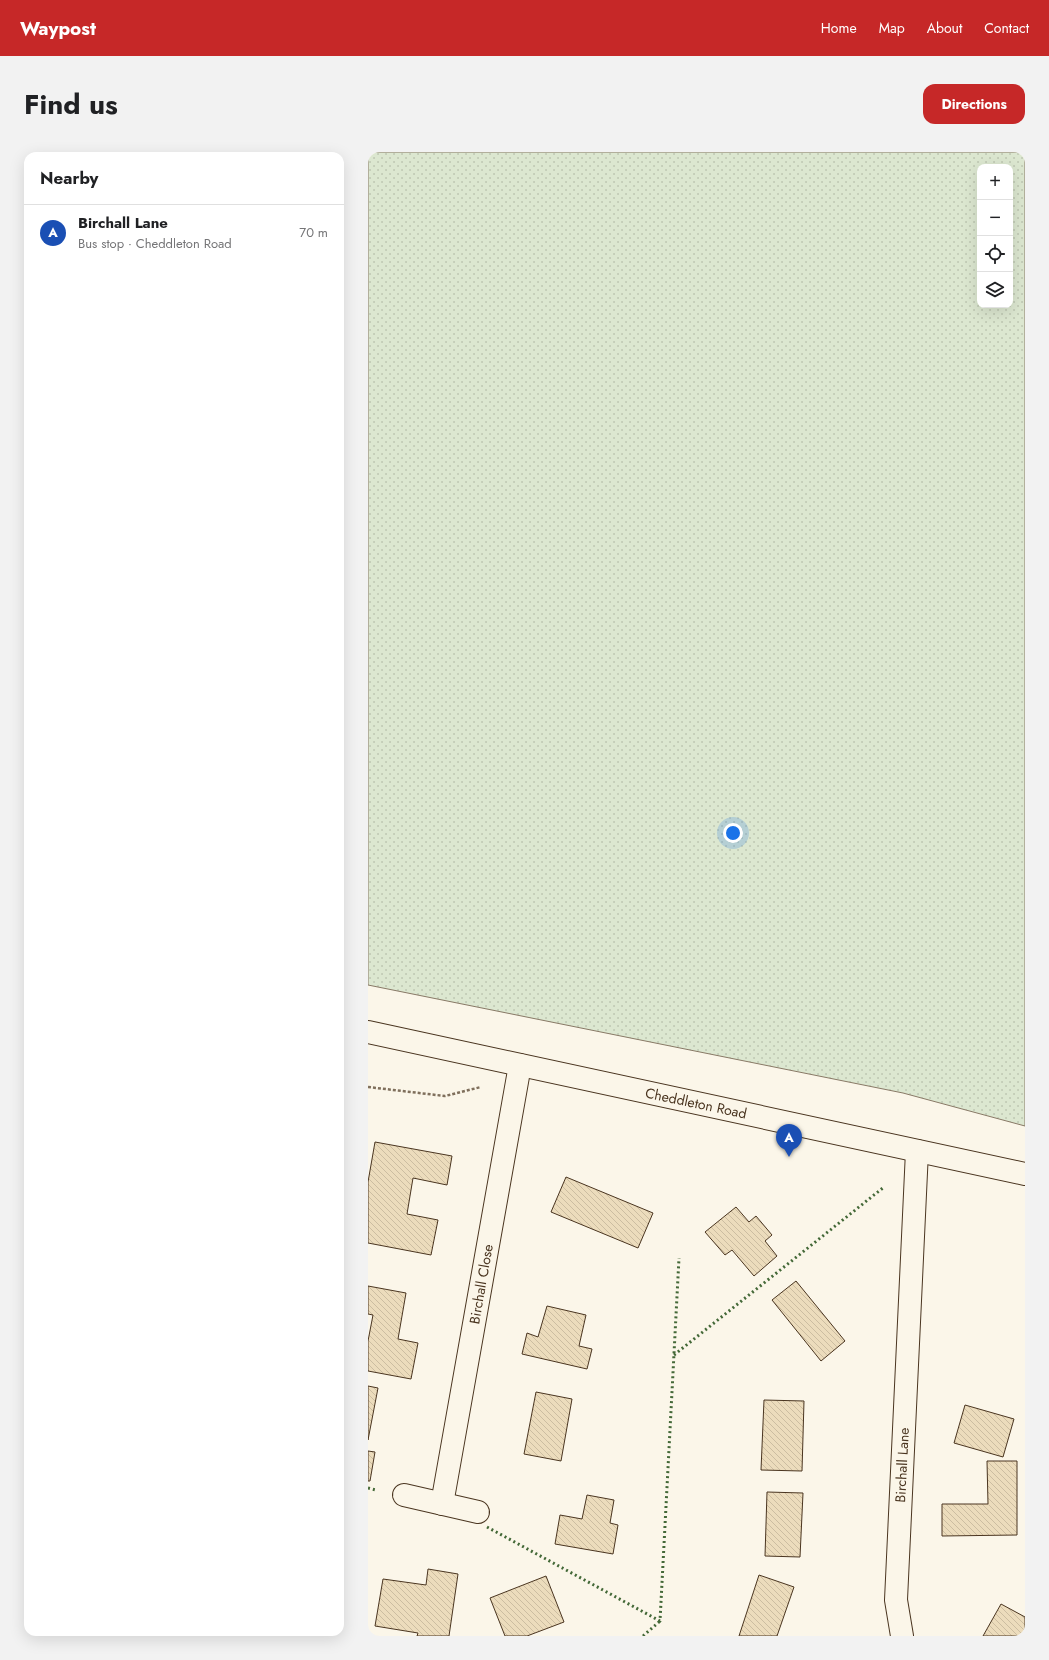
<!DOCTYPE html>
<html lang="en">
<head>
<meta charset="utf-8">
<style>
  :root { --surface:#fff; --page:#f2f2f2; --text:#202124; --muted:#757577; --line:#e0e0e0; --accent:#c62828 }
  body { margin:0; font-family:Jost,sans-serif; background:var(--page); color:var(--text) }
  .controls { position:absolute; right:12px; top:12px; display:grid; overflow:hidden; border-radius:8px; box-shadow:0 4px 16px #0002 }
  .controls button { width:36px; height:36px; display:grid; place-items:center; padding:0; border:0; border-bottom:1px solid var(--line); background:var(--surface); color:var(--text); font:20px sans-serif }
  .you { position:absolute; left:365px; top:681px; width:14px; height:14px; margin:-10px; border:3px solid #fff; border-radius:50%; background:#1a73e8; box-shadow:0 0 0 6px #1a73e833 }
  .badge { display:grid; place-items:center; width:26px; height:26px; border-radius:50%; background:var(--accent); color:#fff; font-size:13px; font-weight:700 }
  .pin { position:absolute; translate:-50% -33px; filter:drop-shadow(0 1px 2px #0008) }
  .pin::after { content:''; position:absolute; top:21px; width:14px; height:12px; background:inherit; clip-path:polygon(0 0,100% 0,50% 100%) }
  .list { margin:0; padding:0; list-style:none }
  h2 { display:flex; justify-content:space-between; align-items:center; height:52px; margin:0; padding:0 16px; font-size:17px }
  h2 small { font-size:13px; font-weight:400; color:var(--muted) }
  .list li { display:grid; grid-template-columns:26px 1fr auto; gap:12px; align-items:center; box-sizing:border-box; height:56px; padding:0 16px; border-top:1px solid var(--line) }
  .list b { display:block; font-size:15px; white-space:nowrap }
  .list p { margin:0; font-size:13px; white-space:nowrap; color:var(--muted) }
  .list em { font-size:13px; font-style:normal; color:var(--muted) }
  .icon { flex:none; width:22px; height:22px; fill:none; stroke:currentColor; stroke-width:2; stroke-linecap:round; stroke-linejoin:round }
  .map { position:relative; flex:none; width:657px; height:1484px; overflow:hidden; border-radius:12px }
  header { display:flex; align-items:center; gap:24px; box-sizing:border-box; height:56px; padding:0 20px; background:var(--accent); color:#fff }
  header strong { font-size:19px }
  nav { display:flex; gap:22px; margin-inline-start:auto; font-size:14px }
  .intro { display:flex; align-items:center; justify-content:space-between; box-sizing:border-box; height:96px; padding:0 24px }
  h1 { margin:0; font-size:28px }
  .button { padding:10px 18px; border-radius:12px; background:var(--accent); color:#fff; font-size:14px; font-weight:700 }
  main { display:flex; gap:24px; padding:0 24px }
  aside { flex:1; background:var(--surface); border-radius:12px; box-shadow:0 4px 16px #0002 }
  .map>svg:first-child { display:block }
  .grass { fill:url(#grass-dots); stroke:#887966; fill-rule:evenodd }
  .building { fill:url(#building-back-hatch); stroke:#4a3520 }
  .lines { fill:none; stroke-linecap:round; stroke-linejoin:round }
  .minor-casing { stroke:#4a3520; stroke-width:24 }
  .trunk-casing { stroke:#4a3520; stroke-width:24 }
  .path { stroke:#7f6f5c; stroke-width:2.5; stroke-dasharray:3 2; stroke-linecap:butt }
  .minor { stroke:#fbf6e9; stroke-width:22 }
  .trunk { stroke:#fbf6e9; stroke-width:22 }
  .hedge { stroke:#436837; stroke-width:3; stroke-dasharray:2 3; stroke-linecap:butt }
  .labels { text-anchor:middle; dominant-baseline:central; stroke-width:3; stroke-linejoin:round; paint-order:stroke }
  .street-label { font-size:14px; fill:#4a3520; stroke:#fbf6e9 }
</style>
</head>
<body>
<header>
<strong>Waypost</strong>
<nav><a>Home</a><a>Map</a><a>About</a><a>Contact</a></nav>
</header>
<div class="intro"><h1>Find us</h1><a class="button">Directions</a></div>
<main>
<aside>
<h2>Nearby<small></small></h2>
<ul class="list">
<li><span class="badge" style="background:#1a4fb4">A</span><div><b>Birchall Lane</b><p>Bus stop · Cheddleton Road</p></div><em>70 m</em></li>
</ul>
</aside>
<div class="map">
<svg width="657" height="1484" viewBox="0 0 657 1484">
  <defs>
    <pattern id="grass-dots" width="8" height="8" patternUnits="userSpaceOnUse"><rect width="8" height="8" fill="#dce7d0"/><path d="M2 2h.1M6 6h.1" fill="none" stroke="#bec7b2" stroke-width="1.8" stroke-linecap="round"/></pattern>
    <pattern id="building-back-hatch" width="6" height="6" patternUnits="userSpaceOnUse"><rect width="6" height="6" fill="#ecdcbc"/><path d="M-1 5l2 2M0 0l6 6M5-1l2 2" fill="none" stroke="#ccbda1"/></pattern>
  </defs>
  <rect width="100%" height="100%" fill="#fbf6e9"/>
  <path class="grass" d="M0,0H657V974L535,941L0,833ZM612,15H642V153H612Z"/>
  <g class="building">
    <path d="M7,990L84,1004L79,1033L45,1026L39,1062L70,1068L63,1103L0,1091V1030Z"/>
    <path d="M198,1025L285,1061L270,1096L183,1060Z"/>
    <path d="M368,1055L381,1070L388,1064L404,1083L397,1089L409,1104L386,1124L364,1098L357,1103L337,1080Z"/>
    <path d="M428,1129L477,1189L453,1209L404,1148Z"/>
    <path d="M0,1134L38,1141L30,1187L50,1191L43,1227L0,1219V1189L5,1163L0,1162Z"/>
    <path d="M179,1154L218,1163L211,1194L224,1197L219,1217L154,1202L159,1181L170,1185Z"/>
    <path d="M0,1234L10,1236L0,1288Z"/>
    <path d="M168,1240L204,1247L193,1309L156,1302Z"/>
    <path d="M396,1248L436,1249L434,1319L393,1318Z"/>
    <path d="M597,1253L646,1267L635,1305L586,1291Z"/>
    <path d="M0,1299L7,1300L2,1329H0Z"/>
    <path d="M619,1309H649V1383L574,1384V1352H620Z"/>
    <path d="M399,1340L435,1341L432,1405L397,1404Z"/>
    <path d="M219,1343L246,1348L242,1371L250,1373L245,1402L187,1392L192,1363L214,1367Z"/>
    <path d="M60,1417L90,1422L81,1484H49L50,1481L7,1474L15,1427L58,1433Z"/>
    <path d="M391,1423L426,1435L409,1484H371Z"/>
    <path d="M178,1424L196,1470L159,1484H137L122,1446Z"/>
    <path d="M633,1452L657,1465V1484H615Z"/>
  </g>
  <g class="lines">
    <g class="minor-casing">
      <g id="minor">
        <path d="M36,1343L110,1360"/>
        <path d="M74,1352L152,913"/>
        <path d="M534,1484L528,1448L549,999"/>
      </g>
    </g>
    <g class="trunk-casing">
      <path id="trunk" d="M0,880L657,1022"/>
    </g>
    <path class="path" d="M0,935L77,944L113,935"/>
    <use href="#minor" class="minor"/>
    <use href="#trunk" class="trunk"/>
    <g class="hedge">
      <path d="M306,1203L516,1035"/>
      <path d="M0,1336L8,1338"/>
      <path d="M119,1375L292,1469L311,1106"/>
      <path d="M275,1484L292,1469"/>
    </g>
  </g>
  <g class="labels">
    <g class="street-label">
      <text transform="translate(328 951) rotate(12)">Cheddleton Road</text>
      <text transform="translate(113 1132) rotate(-80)">Birchall Close</text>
      <text transform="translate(534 1313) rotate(-87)">Birchall Lane</text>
    </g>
  </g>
</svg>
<div class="controls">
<button>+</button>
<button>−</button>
<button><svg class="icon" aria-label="locate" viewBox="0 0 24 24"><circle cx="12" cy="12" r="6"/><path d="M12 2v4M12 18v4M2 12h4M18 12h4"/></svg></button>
<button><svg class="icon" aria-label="layers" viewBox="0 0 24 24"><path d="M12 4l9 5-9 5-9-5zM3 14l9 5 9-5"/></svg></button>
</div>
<div class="you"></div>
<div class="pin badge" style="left:421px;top:1005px;background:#1a4fb4">A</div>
</div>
</main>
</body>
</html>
